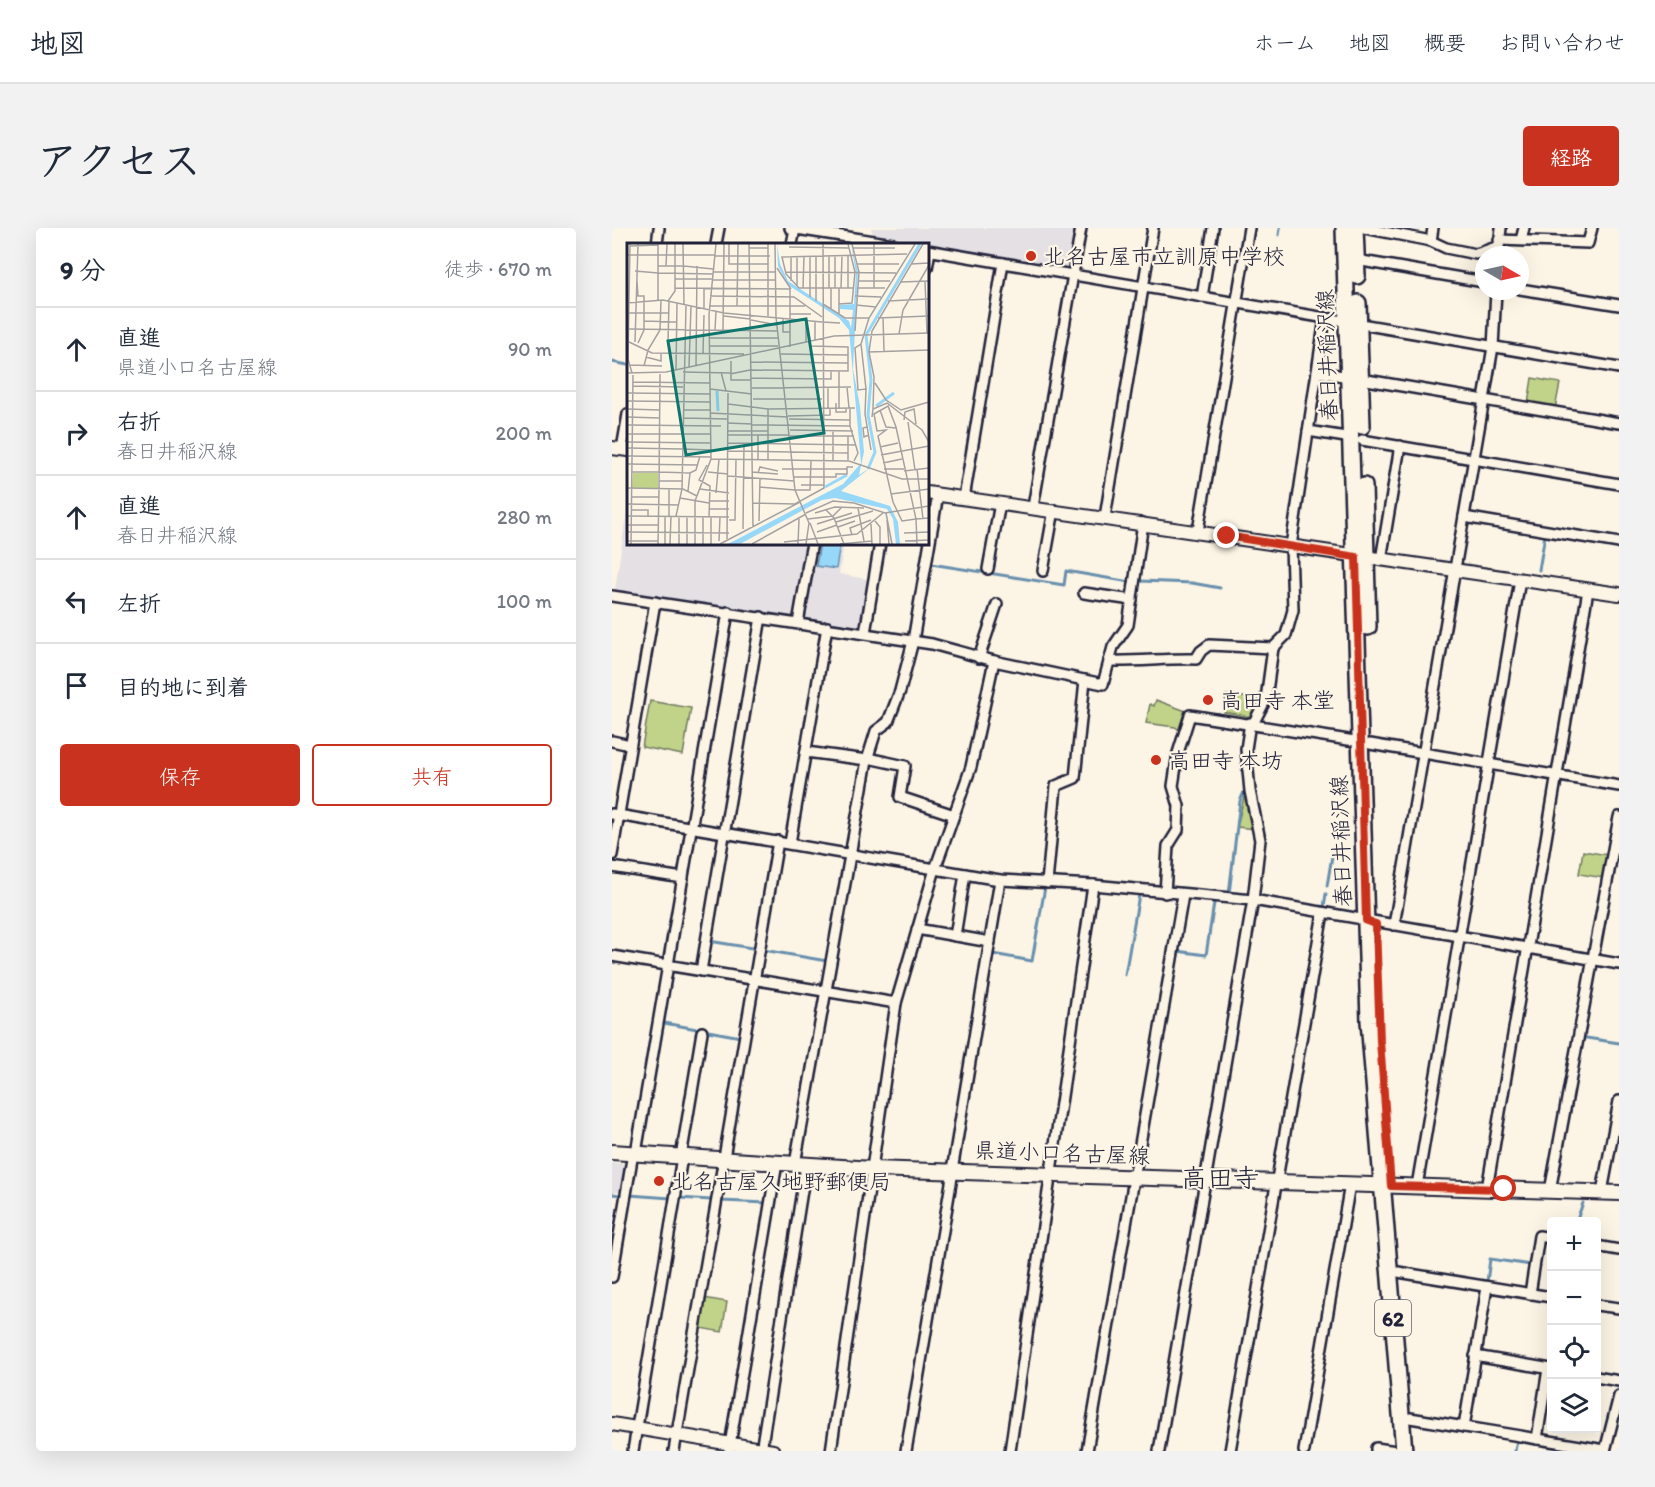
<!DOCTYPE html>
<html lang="ja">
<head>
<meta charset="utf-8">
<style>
  :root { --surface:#fff; --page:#f2f2f3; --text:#1f2937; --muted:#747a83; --line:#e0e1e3; --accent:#c8321e }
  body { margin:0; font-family:Itim,"Klee One",sans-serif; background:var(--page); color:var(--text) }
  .controls { position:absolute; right:18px; bottom:18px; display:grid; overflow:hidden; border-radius:6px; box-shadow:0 6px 24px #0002 }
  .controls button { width:54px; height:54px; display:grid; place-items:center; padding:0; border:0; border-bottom:2px solid var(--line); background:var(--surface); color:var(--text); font:30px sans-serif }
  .compass { position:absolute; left:863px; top:18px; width:54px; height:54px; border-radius:50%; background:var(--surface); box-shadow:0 6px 24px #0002; rotate:99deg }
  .stop { position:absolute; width:18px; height:18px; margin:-14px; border:4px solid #c8321e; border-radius:50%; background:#fff }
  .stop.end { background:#c8321e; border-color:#fff; box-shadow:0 2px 6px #0008 }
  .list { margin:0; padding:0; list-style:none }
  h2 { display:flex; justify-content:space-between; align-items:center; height:78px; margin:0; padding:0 24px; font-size:26px }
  h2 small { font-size:20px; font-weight:400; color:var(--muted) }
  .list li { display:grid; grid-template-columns:39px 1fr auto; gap:18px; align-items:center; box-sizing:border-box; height:84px; padding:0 24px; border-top:2px solid var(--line) }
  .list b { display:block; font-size:22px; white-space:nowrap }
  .list p { margin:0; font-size:20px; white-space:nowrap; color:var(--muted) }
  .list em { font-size:20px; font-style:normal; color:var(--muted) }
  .actions { display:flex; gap:12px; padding:18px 24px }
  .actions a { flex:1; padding:14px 0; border:2px solid var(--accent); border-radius:6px; text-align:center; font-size:21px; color:var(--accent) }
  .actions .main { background:var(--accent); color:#fff }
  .icon { flex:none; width:33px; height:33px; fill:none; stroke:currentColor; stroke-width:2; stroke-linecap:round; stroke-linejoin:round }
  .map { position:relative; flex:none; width:1007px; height:1223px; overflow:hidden; border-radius:6px }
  header { display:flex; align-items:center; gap:36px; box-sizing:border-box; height:84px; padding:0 30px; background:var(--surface); border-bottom:2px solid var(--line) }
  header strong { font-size:28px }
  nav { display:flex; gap:33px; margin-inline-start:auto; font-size:21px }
  .intro { display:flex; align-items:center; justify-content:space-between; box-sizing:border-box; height:144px; padding:0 36px }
  h1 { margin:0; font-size:42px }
  .button { padding:15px 27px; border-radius:6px; background:var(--accent); color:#fff; font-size:21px; font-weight:700 }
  main { display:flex; gap:36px; padding:0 36px }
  aside { flex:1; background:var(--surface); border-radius:6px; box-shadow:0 6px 24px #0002 }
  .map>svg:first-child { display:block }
  .built { fill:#e4e0e4 }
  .green { fill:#c0d388; stroke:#717a62; stroke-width:1.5 }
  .water { fill:#97d8f9; stroke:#688fad; stroke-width:1.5 }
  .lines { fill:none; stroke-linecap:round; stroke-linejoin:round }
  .stream { stroke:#688fad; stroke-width:3 }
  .minor-casing { stroke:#22223b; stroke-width:14 }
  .tertiary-casing { stroke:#22223b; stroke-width:16 }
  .secondary-casing { stroke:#22223b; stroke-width:18 }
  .primary-casing { stroke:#22223b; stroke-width:20 }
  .minor { stroke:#fcf5e5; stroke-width:9 }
  .tertiary { stroke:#fcf5e5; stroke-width:12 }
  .secondary { stroke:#fcf5e5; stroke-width:14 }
  .primary { stroke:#fcf5e5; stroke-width:15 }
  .route { stroke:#c8321e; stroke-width:8 }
  .poi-dot { fill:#c8321e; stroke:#fcf5e5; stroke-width:2 }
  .labels { text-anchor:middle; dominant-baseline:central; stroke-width:4.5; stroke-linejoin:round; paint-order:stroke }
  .shield { fill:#fcf5e5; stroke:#63616e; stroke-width:1.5 }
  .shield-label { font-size:21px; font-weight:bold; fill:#22223b }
  .poi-label { font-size:22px; fill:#22223b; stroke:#fcf5e5; text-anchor:start }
  .street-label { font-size:22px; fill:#22223b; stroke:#fcf5e5 }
  .quarter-label { font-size:26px; fill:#22223b; stroke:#fcf5e5 }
  .inset-river { fill:none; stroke:#97d8f9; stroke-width:3 }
  .inset-road { fill:none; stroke:#a5a1a1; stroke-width:1.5 }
  .view { fill:#0f766e; fill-opacity:0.15; stroke:#0f766e; stroke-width:3 }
  .inset-edge { fill:none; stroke:#22223b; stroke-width:3 }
</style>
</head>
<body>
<header>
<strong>地図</strong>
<nav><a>ホーム</a><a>地図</a><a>概要</a><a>お問い合わせ</a></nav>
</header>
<div class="intro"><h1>アクセス</h1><a class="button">経路</a></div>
<main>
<aside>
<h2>9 分<small>徒歩 · 670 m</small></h2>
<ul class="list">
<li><svg class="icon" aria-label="ahead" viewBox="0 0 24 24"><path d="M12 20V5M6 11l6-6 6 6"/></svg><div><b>直進</b><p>県道小口名古屋線</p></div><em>90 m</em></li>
<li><svg class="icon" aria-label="right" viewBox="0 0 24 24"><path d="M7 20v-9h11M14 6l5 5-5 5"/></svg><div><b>右折</b><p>春日井稲沢線</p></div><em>200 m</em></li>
<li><svg class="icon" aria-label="ahead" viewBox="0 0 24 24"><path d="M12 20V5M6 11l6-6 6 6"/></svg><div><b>直進</b><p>春日井稲沢線</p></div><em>280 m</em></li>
<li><svg class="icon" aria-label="left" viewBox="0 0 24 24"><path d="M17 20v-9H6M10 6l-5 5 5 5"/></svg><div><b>左折</b></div><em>100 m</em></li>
<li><svg class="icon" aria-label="arrive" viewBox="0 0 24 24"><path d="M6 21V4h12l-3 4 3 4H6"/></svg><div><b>目的地に到着</b></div></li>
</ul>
<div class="actions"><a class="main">保存</a><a>共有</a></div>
</aside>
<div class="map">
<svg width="1007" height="1223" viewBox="0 0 1007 1223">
  <rect width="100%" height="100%" fill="#fcf5e5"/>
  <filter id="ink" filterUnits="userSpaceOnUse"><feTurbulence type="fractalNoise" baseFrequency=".0167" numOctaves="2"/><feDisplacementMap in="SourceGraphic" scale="12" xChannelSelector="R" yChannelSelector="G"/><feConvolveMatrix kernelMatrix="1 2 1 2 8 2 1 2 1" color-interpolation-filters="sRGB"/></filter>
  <g filter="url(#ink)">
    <g class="built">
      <path d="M259,0H466L459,39L456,41L261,8Z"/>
      <path d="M16,275V315H232L227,346L260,352L251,399L3,362Z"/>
      <path d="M0,935L15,936L11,964H0Z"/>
    </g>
    <g class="green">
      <path d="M920,150L948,155L943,181L916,176Z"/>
      <path d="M614,467L649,471L639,489L612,484Z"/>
      <path d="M544,472L574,483L569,503L563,499L534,495L538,476L542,478Z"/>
      <path d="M38,473L79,480L71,527L30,519Z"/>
      <path d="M633,565H636L643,601L625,599Z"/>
      <path d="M971,623L996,627L992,650L967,646Z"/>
      <path d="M92,1070L115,1074L110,1104L88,1100Z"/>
    </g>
    <path class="water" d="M208,315H228L224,341L204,338Z"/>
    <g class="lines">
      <g class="stream">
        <path d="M667,7L668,0"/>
        <path d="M315,58L318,41"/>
        <path d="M716,106L718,94"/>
        <path d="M0,134L16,137"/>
        <path d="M702,197L706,174"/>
        <path d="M690,272L700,209"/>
        <path d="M319,336L452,357L454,343L518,354"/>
        <path d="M927,342L933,307H936"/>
        <path d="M528,353L580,355L608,360"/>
        <path d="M715,658L720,628"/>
        <path d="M617,666L628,573L632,564"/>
        <path d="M712,679L714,666"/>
        <path d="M97,713L146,721"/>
        <path d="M151,722L215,733"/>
        <path d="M565,723L594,727L602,675"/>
        <path d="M381,726L420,733L433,659"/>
        <path d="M513,747L527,667"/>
        <path d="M375,761L376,753"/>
        <path d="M52,795L129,809"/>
        <path d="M368,799L373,772"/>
        <path d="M968,809L1007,815"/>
        <path d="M0,966L9,967"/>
        <path d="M17,967L59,970"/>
        <path d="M67,970L99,972"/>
        <path d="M109,973L155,975"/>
        <path d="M964,994L971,975"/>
        <path d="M875,1054L878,1031L919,1037"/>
        <path d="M903,1223L905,1211"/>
      </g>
      <g class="minor-casing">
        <g id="minor">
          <path d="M178,0L281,16"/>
          <path d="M752,0L819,13L834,20L864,26L887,18"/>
          <path d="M887,12L976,15L980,0"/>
          <path d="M909,12L912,0"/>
          <path d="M819,13L821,0"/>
          <path d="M45,16L47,0"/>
          <path d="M104,16L107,0"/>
          <path d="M180,16L183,1"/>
          <path d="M315,22L1007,140"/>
          <path d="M886,27L889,0"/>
          <path d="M744,32L872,54"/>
          <path d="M315,40L318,23"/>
          <path d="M908,61L1007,77"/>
          <path d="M590,69L601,0"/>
          <path d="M705,144L738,149"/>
          <path d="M749,151L1007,195"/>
          <path d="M696,203L740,210"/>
          <path d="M750,212L1007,256"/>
          <path d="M10,221L16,186"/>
          <path d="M352,270L391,35"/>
          <path d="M421,279L469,0"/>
          <path d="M493,289L541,0"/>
          <path d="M852,289L1007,315"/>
          <path d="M586,303L637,0"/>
          <path d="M769,332L788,218"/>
          <path d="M195,341L200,315"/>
          <path d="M376,341L388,275"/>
          <path d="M431,343L442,282"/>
          <path d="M472,365L520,372"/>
          <path d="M0,368L320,416L382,433L491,456L501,419L516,397L531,295"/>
          <path d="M186,395L195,344"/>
          <path d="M253,405L268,315"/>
          <path d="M367,430L385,376"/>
          <path d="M497,433C527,434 555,430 584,431L589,423L597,417L661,420"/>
          <path d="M641,496L654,471L661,420L674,407L681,382L679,318L713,90"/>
          <path d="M0,513L18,517"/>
          <path d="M758,516L1007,558"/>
          <path d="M194,524L255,532"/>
          <path d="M256,530L293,538L288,569L342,587"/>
          <path d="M0,586L388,652L481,657L641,672L1007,736"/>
          <path d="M178,615L215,399"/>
          <path d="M0,627L43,374"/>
          <path d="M0,639L71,650"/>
          <path d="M435,655L444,558L463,550L473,452"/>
          <path d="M553,665L556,618L566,602L567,578L561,558L566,525L578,487L749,514"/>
          <path d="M782,697L881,119L884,63"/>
          <path d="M305,701L378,714"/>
          <path d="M343,708L353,646"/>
          <path d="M0,728L284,775"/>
          <path d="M89,743L149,389"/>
          <path d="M24,925L116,384"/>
          <path d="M69,929L90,804"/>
          <path d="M183,936L255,532L264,503L276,494L288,463L301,413L326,266"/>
          <path d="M340,943L388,652"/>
          <path d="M805,958L908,352"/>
          <path d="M875,961L976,362"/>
          <path d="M938,963L1007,589"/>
          <path d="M990,964L1007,873"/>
          <path d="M984,1018L1007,1022"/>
          <path d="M786,1044L939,1069"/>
          <path d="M0,1049L21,925"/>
          <path d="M918,1066L927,1008L939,1010"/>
          <path d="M984,1077L1007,1080"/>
          <path d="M863,1128L939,1141"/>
          <path d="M984,1149L1007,1153"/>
          <path d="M798,1190L993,1222"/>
          <path d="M852,1199L875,1059"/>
          <path d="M925,1211L936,1141"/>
          <path d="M21,1223L70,929"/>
          <path d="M62,1223L166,613"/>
          <path d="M117,1223L165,935"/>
          <path d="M149,1223L194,937"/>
          <path d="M219,1223L284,775L323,641L359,539L382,433"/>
          <path d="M294,1223L341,943"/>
          <path d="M398,1223L481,657"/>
          <path d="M475,1223L571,667"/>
          <path d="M547,1223L641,672L648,612L638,563L634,521L638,495"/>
          <path d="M618,1223L711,685"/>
          <path d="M692,1223L738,956"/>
          <path d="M764,1223V1220L784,1223"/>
          <path d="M993,1223L1007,1168"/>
        </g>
      </g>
      <g class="tertiary-casing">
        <g id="tertiary">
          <path d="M0,220L16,222"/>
          <path d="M315,265L1007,366"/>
          <path d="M0,1196L161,1223"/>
        </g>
      </g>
      <g class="secondary-casing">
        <path id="secondary" d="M0,924L260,941L1007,965"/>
      </g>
      <g class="primary-casing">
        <g id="primary">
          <path d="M732,0L757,793L792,1223"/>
          <path d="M743,0L745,48"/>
          <path d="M746,75L750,198"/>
          <path d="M752,258L756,399"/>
        </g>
      </g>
      <use href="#minor" class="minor"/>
      <use href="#tertiary" class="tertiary"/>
      <use href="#secondary" class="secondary"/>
      <use href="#primary" class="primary"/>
    </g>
  </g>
  <g class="lines" filter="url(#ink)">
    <path class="route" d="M615,308L744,329L754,693L764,696L768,813L779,958L892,961"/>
  </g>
  <g class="poi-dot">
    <circle cx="419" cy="28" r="6"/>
    <circle cx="596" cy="472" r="6"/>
    <circle cx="544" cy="532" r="6"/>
    <circle cx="47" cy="953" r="6"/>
  </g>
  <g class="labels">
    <rect class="shield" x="763" y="1072" width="36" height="36" rx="4.5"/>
    <g class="shield-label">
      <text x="781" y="1090">62</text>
    </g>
    <g class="poi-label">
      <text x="431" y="28">北名古屋市立訓原中学校</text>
      <text x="608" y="472">高田寺 本堂</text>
      <text x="556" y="532">高田寺 本坊</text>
      <text x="59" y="953">北名古屋久地野郵便局</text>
    </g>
    <g class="street-label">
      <text transform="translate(715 127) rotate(-92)">春日井稲沢線</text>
      <text transform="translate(729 613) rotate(-92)">春日井稲沢線</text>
      <text transform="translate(450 925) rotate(2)">県道小口名古屋線</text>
    </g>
    <g class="quarter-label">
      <text x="608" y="950">高田寺</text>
    </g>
  </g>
  <g transform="translate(15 15)">
    <rect width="302" height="302" fill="#fcf5e5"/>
    <path d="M6,230H31V245H5Z" fill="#c0d388"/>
    <path d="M150,1L153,21L161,38L222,78L224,85L226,67L213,66V62L227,61L229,30L224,1L231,29L226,126L233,163L237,209L232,232L243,225L214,248L263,263L271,279L273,301H269L266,276L260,266L208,255L195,257L113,301H101L216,241L234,220L222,87L212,75L161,42L151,23Z" fill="#97d8f9"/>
    <path class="inset-river" d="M90,148L91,168M249,163L267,150M241,226L248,209L241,172L244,137L239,92L293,1M198,244L220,232"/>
    <path class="inset-road" d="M3,1L1,116L5,130M31,1V57M56,1L57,61M102,1V21H141M122,1L126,284M148,1L149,74L168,247L182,280L179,301M225,1L232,29L228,88M3,3L31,2M162,4L222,5M122,5H141M226,5H268M1,12H88M87,13H143M230,21H272M284,21L302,20M31,23H57M39,23L40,1M57,23L86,26M150,25L164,46M8,28L31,30M86,29H148M158,29L269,30M31,30L86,31M48,31V1M48,36H85M85,37H148M10,38L11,53H17V59M164,38V13M231,38H263M298,38L300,90M273,39L302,38M170,44V13M48,45L163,46V104M77,45V65M176,45L177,13M202,45V13M208,45V13M214,45L215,13M221,45V13M226,45H172L159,31L155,14L280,11M230,45H258M247,45V1M83,53L167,54L195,74M228,53L254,54M183,54V13M41,58L48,48V31M42,58L41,101L44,111M189,58V13M261,58L301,56M0,60L36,57L97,70L195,79M196,61L218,75H242M212,61L225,60L228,29L221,1M229,62L249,64M82,63H178M110,63L111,1M204,66V45M0,70H41M163,71H184M212,71V45M97,73L123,76M141,73V1M256,74L257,108M156,75V89H163M251,75L302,73M124,77L150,82M17,78L50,79M195,79L213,80M0,86L150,88M88,87L89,68M96,87L97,1M272,91L276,67L302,22M82,95H152M188,97V78M0,98L25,110L117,111M8,99L11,1M11,100L17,87V59M179,100V77M234,101L239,146M82,103H151M242,109L302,107M76,110L77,72M154,111L221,112M19,114L34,118V111M104,118V137H124M124,119L221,120M3,122L35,123M17,123L21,107L33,87L34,57M69,123L70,23M62,124L64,63M49,127L50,60M56,129L103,130M94,129L99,148M0,130L39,129L207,93L302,90M103,131L123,127L221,128V104L183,103V100M124,135L204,136V128M6,139L83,140M248,140L259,157L274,167L302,159M6,143L56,144M220,144L222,165M125,145L224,144M83,146L125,151M0,150L83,151M126,156H158M159,156H195M0,158L83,159M209,160V169H219V165M101,161L141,166L228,165M201,165V145M212,165V128M223,165V183L231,210L227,218M0,166L33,167M246,166L247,134L242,109L245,88L296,1M56,167H83M253,167L259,184L269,185M83,170L161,174M161,173L203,172V165M0,174L33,175M245,174L246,166L260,160L295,187L302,199M56,175L100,176M162,176L223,177M277,177L278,169L287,166L289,181M281,179L288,227M100,180L125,181M0,182L94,183M125,182L223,183M240,184L236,185L237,194L242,192M163,187L226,188M100,188H141M0,191H56M56,191H83M100,192H162M163,193H227M0,199L83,200M100,200L229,202M253,204L271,200M0,205L55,206M55,206L84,207M244,207L238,171L239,146L231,147L228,105L234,101L242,75L288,1M101,208L221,210M254,212L302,203M0,213L84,214M84,216L222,218L275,236H302M131,217V192M141,217V166M221,217V193M206,218V188M256,220L275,216M0,221L71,222M80,222L72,237L83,243L82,274M155,226H220M257,226H277M290,226L296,276M277,228L302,225M5,229H32M32,229L63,230L69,227L73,213M81,229L101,231M125,229L151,231M131,230L133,224L151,228M101,233L167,238M167,234H209V231H220V224H226M32,238H55M174,242H197M133,244L168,247M0,245L56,246L70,253M32,246L33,131M73,246L102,250M168,247H183L184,218M61,248L63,230M89,250L92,216M264,251L302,246M5,254H32M53,255L82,260M82,258H102M125,260L168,261L197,245L196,1M0,261L52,262M231,265L237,298M82,266H102M4,267H21V273M199,267L207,275L217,301M179,270L206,258L227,260L258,270L302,263M188,270L208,264L237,265M259,270L265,301M0,273L102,274M42,273V246M49,273L55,246L59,62M181,276L206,273L215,264M102,277H108L109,216M260,277L262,301M132,278L133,235M248,278L253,284V301M209,279L246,268M183,280L191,301M190,281L225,270M244,281L245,301M0,282H32M211,284L228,278M116,286L117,200M0,289L102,290M190,289L210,282M277,290L302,289M225,292L223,285L244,277M100,296L101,150M0,298H31M92,298L93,274M278,298L302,297M157,299L230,291L256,270M4,301L6,132M31,301L32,246M38,301V273M43,301L44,273M52,301V274M60,301V274M68,301V258L84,216L82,72L89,1M76,301V274M84,301V274M93,301L173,259M125,301L179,271M171,301L172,276M213,301L245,298M290,301L289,276L269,184L261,163L247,171L250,188L259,187L251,193L266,259L275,278L289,276L302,275"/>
    <path class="view" d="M179,76L197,190L59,212L41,98Z"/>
    <rect width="302" height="302" class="inset-edge"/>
  </g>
</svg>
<div class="controls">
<button>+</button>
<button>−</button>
<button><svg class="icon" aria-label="locate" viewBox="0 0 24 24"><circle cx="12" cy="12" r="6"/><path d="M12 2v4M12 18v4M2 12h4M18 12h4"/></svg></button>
<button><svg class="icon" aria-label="layers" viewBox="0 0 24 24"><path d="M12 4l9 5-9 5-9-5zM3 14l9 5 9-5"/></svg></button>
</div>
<svg class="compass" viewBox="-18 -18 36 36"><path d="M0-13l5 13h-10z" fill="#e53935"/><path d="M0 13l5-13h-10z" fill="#747a83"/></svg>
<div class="stop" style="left:892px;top:961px"></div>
<div class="stop end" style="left:615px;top:308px"></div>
</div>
</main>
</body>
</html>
